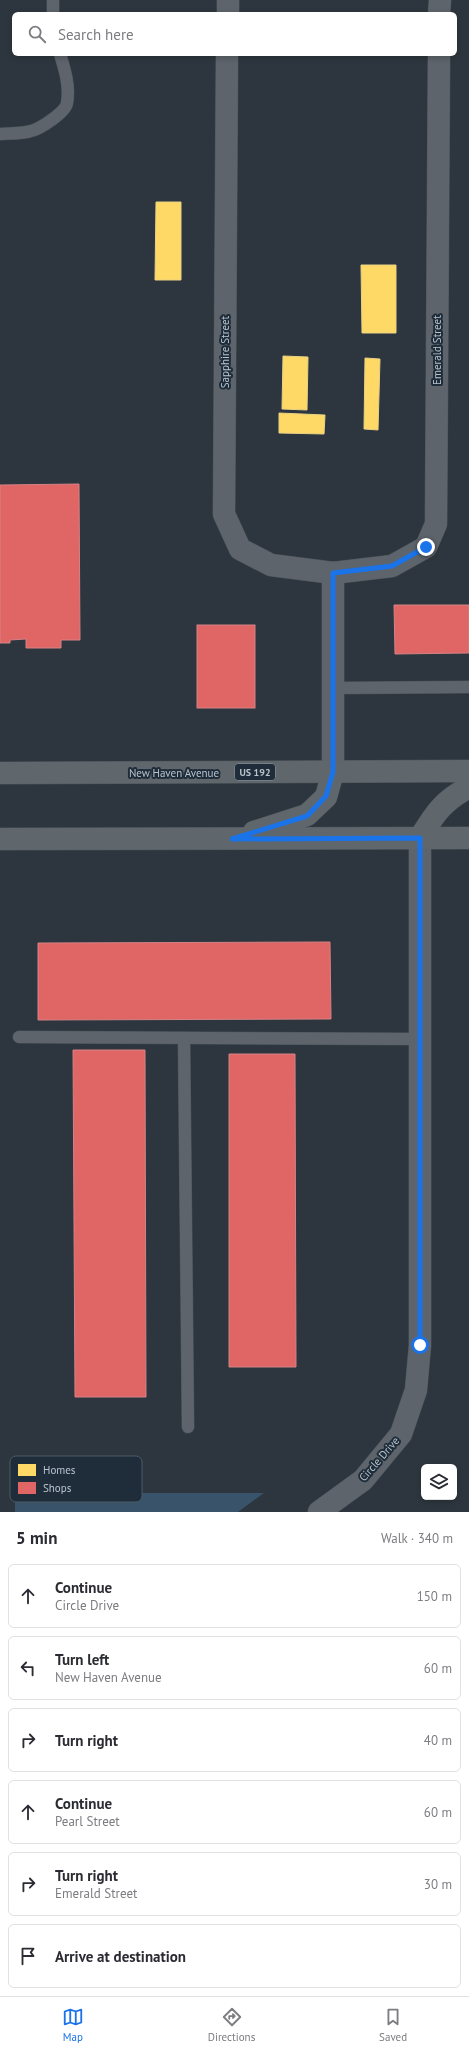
<!DOCTYPE html>
<html lang="en">
<head>
<meta charset="utf-8">
<style>
  :root { --surface:#fff; --page:#f2f2f3; --text:#2b2b33; --muted:#7c7c81; --line:#e1e1e2; --accent:#1a73e8 }
  body { margin:0; font-family:"PT Sans",sans-serif; background:var(--page); color:var(--text) }
  .controls { position:absolute; right:12px; bottom:12px; display:grid; overflow:hidden; border-radius:6px; box-shadow:0 2px 6px #0003 }
  .controls button { width:36px; height:36px; display:grid; place-items:center; padding:0; border:0; border-bottom:1px solid var(--line); background:var(--surface); color:var(--text); font:20px sans-serif }
  .stop { position:absolute; width:12px; height:12px; margin:-9px; border:3px solid #1a73e8; border-radius:50%; background:#fff }
  .stop.end { background:#1a73e8; border-color:#fff; box-shadow:0 1px 4px #0008 }
  .list { margin:0; padding:0; list-style:none }
  h2 { display:flex; justify-content:space-between; align-items:center; height:52px; margin:0; padding:0 16px; font-size:17px }
  h2 small { font-size:13px; font-weight:400; color:var(--muted) }
  .list li { display:grid; grid-template-columns:26px 1fr auto; gap:12px; align-items:center; box-sizing:border-box; height:64px; margin:0 8px 8px; padding:0 8px; border:1px solid var(--line); border-radius:6px }
  .list b { display:block; font-size:15px; white-space:nowrap }
  .list p { margin:0; font-size:13px; white-space:nowrap; color:var(--muted) }
  .list em { font-size:13px; font-style:normal; color:var(--muted) }
  .icon { flex:none; width:22px; height:22px; fill:none; stroke:currentColor; stroke-width:2; stroke-linecap:round; stroke-linejoin:round }
  .map { position:relative; flex:none; width:469px; height:1512px; overflow:hidden }
  .search { position:absolute; background:var(--surface); box-shadow:0 2px 6px #0003; left:12px; right:12px; top:12px; height:44px; display:flex; align-items:center; gap:10px; box-sizing:border-box; padding:0 14px; border-radius:6px; color:var(--muted); font-size:15px }
  .sheet { height:484px; background:var(--surface) }
  nav { display:flex; justify-content:space-around; align-items:center; box-sizing:border-box; height:56px; border-top:1px solid var(--line); background:var(--surface); font-size:11px; color:var(--muted) }
  nav a { display:grid; justify-items:center; gap:2px }
  nav .on { color:var(--accent) }
  .map>svg:first-child { display:block }
  .water { fill:#39546a }
  .homes { fill:#ffd966; stroke:#ead285 }
  .shops { fill:#e06666; stroke:#d48285 }
  .lines { fill:none; stroke-linecap:round; stroke-linejoin:round }
  .service-casing { stroke:#4c5258; stroke-width:13 }
  .minor-casing { stroke:#4c5258; stroke-width:23 }
  .tertiary-casing { stroke:#4c5258; stroke-width:23 }
  .primary-casing { stroke:#4b535a; stroke-width:23 }
  .service { stroke:#5d646b; stroke-width:12 }
  .minor { stroke:#5d646b; stroke-width:22 }
  .tertiary { stroke:#5d646b; stroke-width:22 }
  .primary { stroke:#60676c; stroke-width:22 }
  .route { stroke:#1a73e8; stroke-width:5 }
  .labels { text-anchor:middle; dominant-baseline:central; stroke-width:4; stroke-linejoin:round; paint-order:stroke }
  .shield { fill:#1f2d3a; stroke:#8a96a1; stroke-width:1 }
  .shield-label { font-size:10px; font-weight:bold; fill:#b8c3cd }
  .street-label { font-size:11px; fill:#b8c3cd; stroke:#1f2d3a }
  .key { fill:#1f2d3a; stroke:#4d5a66; stroke-width:1 }
  .key-label { font-size:11px; fill:#b8c3cd }
</style>
</head>
<body>
<div class="map">
<svg width="469" height="1512" viewBox="0 0 469 1512">
  <rect width="100%" height="100%" fill="#2d363e"/>
  <path class="water" d="M15,1493H264L238,1512H15Z"/>
  <g class="homes">
    <path d="M156,202H181V280H155Z"/>
    <path d="M361,265H396V333H362Z"/>
    <path d="M283,356L308,357L307,410L282,409Z"/>
    <path d="M365,358L380,359L378,430L364,429Z"/>
    <path d="M279,413L325,415L324,434L279,433Z"/>
  </g>
  <g class="shops">
    <path d="M79,484L80,640H61V648H26V639L10,640V643H0V485Z"/>
    <path d="M394,605H469V653L395,654Z"/>
    <rect x="197" y="625" width="58" height="83"/>
    <path d="M330,942L331,1019L38,1020V943Z"/>
    <path d="M73,1050H145L146,1397H75Z"/>
    <path d="M229,1054H295L296,1367H229Z"/>
  </g>
  <g class="lines">
    <g class="service-casing">
      <g id="service">
        <path d="M53,0V14"/>
        <path d="M0,134C9,133 22,134 31,131C40,129 66,112 67,103C70,87 65,70 60,54"/>
        <path d="M333,688L469,687"/>
        <path d="M19,1037L420,1039"/>
        <path d="M184,1038L188,1427"/>
      </g>
    </g>
    <g class="minor-casing">
      <g id="minor">
        <path d="M228,14V0"/>
        <path d="M439,14L440,0"/>
        <path d="M227,54L224,514L240,549L271,565L333,573L392,566L426,547L436,524L439,54"/>
        <path d="M333,772V573"/>
      </g>
    </g>
    <g class="tertiary-casing">
      <path id="tertiary" d="M319,1512L363,1480L401,1434L416,1390L420,1345V838"/>
    </g>
    <g class="primary-casing">
      <g id="primary">
        <path d="M0,773L469,771"/>
        <path d="M254,832L307,815L326,797L333,772"/>
        <path d="M420,838C435,813 443,801 469,787"/>
        <path d="M0,839L469,838"/>
      </g>
    </g>
    <use href="#service" class="service"/>
    <use href="#minor" class="minor"/>
    <use href="#tertiary" class="tertiary"/>
    <use href="#primary" class="primary"/>
  </g>
  <g class="lines">
    <path class="route" d="M420,1345V838L232,839L307,816L326,796L333,772V573L392,566L426,547"/>
  </g>
  <g class="labels">
    <rect class="shield" x="235" y="764" width="40" height="16" rx="3"/>
    <g class="shield-label">
      <text x="255" y="772">US 192</text>
    </g>
    <g class="street-label">
      <text transform="translate(437 350) rotate(-90)">Emerald Street</text>
      <text transform="translate(225 352) rotate(-90)">Sapphire Street</text>
      <text x="174" y="773">New Haven Avenue</text>
      <text transform="translate(379 1459) rotate(-49)">Circle Drive</text>
    </g>
  </g>
  <rect x="10" y="1456" width="132" height="46" rx="6" class="key"/>
  <rect x="18" y="1464" width="18" height="12" fill="#ffd966"/>
  <rect x="18" y="1482" width="18" height="12" fill="#e06666"/>
  <g class="key-label">
    <text x="43" y="1474">Homes</text>
    <text x="43" y="1492">Shops</text>
  </g>
</svg>
<div class="controls">
<button><svg class="icon" aria-label="layers" viewBox="0 0 24 24"><path d="M12 4l9 5-9 5-9-5zM3 14l9 5 9-5"/></svg></button>
</div>
<div class="stop" style="left:420px;top:1345px"></div>
<div class="stop end" style="left:426px;top:547px"></div>
<div class="search"><svg class="icon" aria-label="search" viewBox="0 0 24 24"><circle cx="10" cy="10" r="6"/><path d="M15 15l6 6"/></svg>Search here</div>
</div>
<section class="sheet">
<h2>5 min<small>Walk · 340 m</small></h2>
<ul class="list">
<li><svg class="icon" aria-label="ahead" viewBox="0 0 24 24"><path d="M12 20V5M6 11l6-6 6 6"/></svg><div><b>Continue</b><p>Circle Drive</p></div><em>150 m</em></li>
<li><svg class="icon" aria-label="left" viewBox="0 0 24 24"><path d="M17 20v-9H6M10 6l-5 5 5 5"/></svg><div><b>Turn left</b><p>New Haven Avenue</p></div><em>60 m</em></li>
<li><svg class="icon" aria-label="right" viewBox="0 0 24 24"><path d="M7 20v-9h11M14 6l5 5-5 5"/></svg><div><b>Turn right</b></div><em>40 m</em></li>
<li><svg class="icon" aria-label="ahead" viewBox="0 0 24 24"><path d="M12 20V5M6 11l6-6 6 6"/></svg><div><b>Continue</b><p>Pearl Street</p></div><em>60 m</em></li>
<li><svg class="icon" aria-label="right" viewBox="0 0 24 24"><path d="M7 20v-9h11M14 6l5 5-5 5"/></svg><div><b>Turn right</b><p>Emerald Street</p></div><em>30 m</em></li>
<li><svg class="icon" aria-label="arrive" viewBox="0 0 24 24"><path d="M6 21V4h12l-3 4 3 4H6"/></svg><div><b>Arrive at destination</b></div></li>
</ul>
</section>
<nav>
<a class="on"><svg class="icon" aria-label="map" viewBox="0 0 24 24"><path d="M3 6l6-2 6 2 6-2v14l-6 2-6-2-6 2zM9 4v14M15 6v14"/></svg>Map</a>
<a><svg class="icon" aria-label="directions" viewBox="0 0 24 24"><path d="M12 3l9 9-9 9-9-9zM9 14v-3h6M13 9l2 2-2 2"/></svg>Directions</a>
<a><svg class="icon" aria-label="saved" viewBox="0 0 24 24"><path d="M7 4h10v16l-5-4-5 4z"/></svg>Saved</a>
</nav>
</body>
</html>
